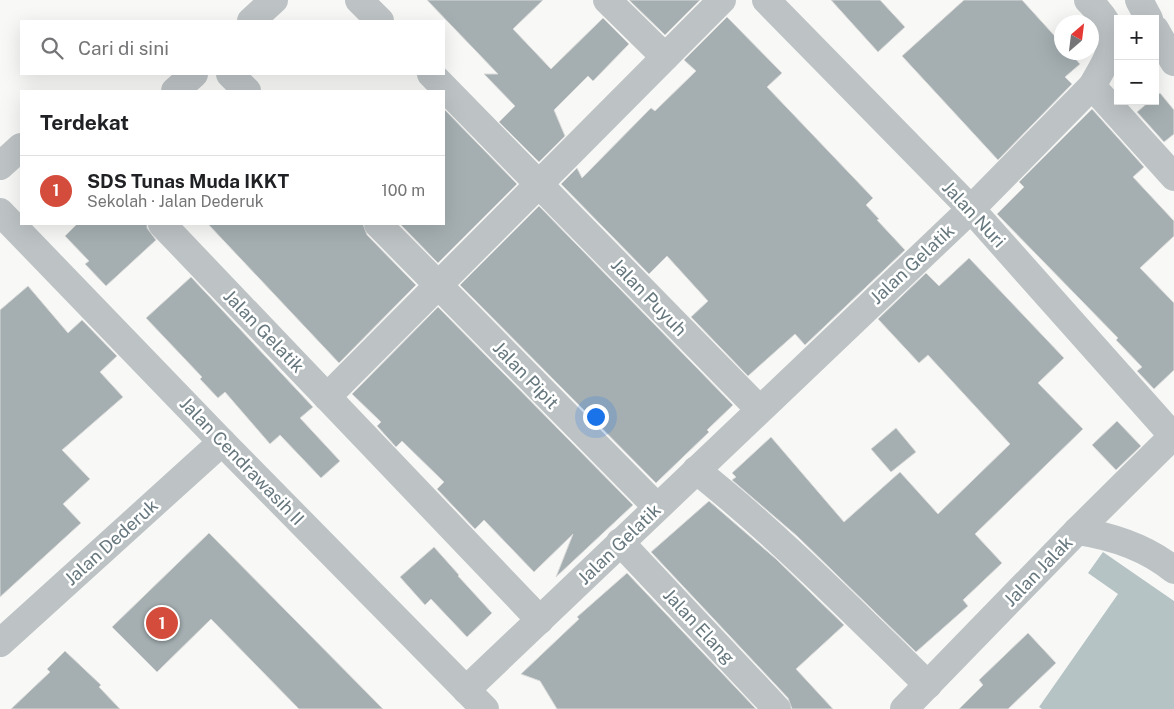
<!DOCTYPE html>
<html lang="id">
<head>
<meta charset="utf-8">
<style>
  :root { --surface:#fff; --page:#f6f6f6; --text:#202124; --muted:#757577; --line:#e0e0e0; --accent:#d44c3b }
  body { margin:0; font-family:"Public Sans",sans-serif; background:var(--page); color:var(--text) }
  .controls { position:absolute; right:15px; top:15px; display:grid; overflow:hidden; border-radius:0px; box-shadow:0 5px 20px #0002 }
  .controls button { width:45px; height:45px; display:grid; place-items:center; padding:0; border:0; border-bottom:1px solid var(--line); background:var(--surface); color:var(--text); font:25px sans-serif }
  .compass { position:absolute; left:1054px; top:15px; width:45px; height:45px; border-radius:50%; background:var(--surface); box-shadow:0 5px 20px #0002; rotate:28deg }
  .you { position:absolute; left:595px; top:416px; width:18px; height:18px; margin:-12px; border:4px solid #fff; border-radius:50%; background:#1a73e8; box-shadow:0 0 0 8px #1a73e833 }
  .badge { display:grid; place-items:center; width:32px; height:32px; border-radius:50%; background:var(--accent); color:#fff; font-size:16px; font-weight:700 }
  .pin { position:absolute; translate:-50% -50%; border:2px solid #fff; box-shadow:0 1px 5px #0006 }
  .list { margin:0; padding:0; list-style:none }
  h2 { display:flex; justify-content:space-between; align-items:center; height:65px; margin:0; padding:0 20px; font-size:21px }
  h2 small { font-size:16px; font-weight:400; color:var(--muted) }
  .list li { display:grid; grid-template-columns:32px 1fr auto; gap:15px; align-items:center; box-sizing:border-box; height:70px; padding:0 20px; border-top:1px solid var(--line) }
  .list b { display:block; font-size:19px; white-space:nowrap }
  .list p { margin:0; font-size:16px; white-space:nowrap; color:var(--muted) }
  .list em { font-size:16px; font-style:normal; color:var(--muted) }
  .icon { flex:none; width:28px; height:28px; fill:none; stroke:currentColor; stroke-width:2; stroke-linecap:round; stroke-linejoin:round }
  .map { position:relative; flex:none; width:1174px; height:709px; overflow:hidden }
  .search { position:absolute; background:var(--surface); box-shadow:0 5px 20px #0002; left:20px; top:20px; width:425px; height:55px; display:flex; align-items:center; gap:12px; box-sizing:border-box; padding:0 18px; border-radius:0px; color:var(--muted); font-size:19px }
  .panel { position:absolute; background:var(--surface); box-shadow:0 5px 20px #0002; left:20px; top:90px; width:425px; height:135px; border-radius:0px }
  .map>svg:first-child { display:block }
  .water { fill:#b5c3c5 }
  .building { fill:#a5afb2; stroke:#dadad9 }
  .lines { fill:none; stroke-linecap:round; stroke-linejoin:round }
  .minor { stroke:#bdc3c5; stroke-width:28 }
  .labels { text-anchor:middle; dominant-baseline:central; stroke-width:5; stroke-linejoin:round; paint-order:stroke }
  .street-label { font-size:18px; fill:#66777e; stroke:#fff }
</style>
</head>
<body>
<div class="map">
<svg width="1174" height="709" viewBox="0 0 1174 709">
  <rect width="100%" height="100%" fill="#f8f8f6"/>
  <path class="water" d="M1103,552L1174,601V709H1042L1039,707L1118,594L1088,573Z"/>
  <g class="building">
    <path d="M427,0H543L513,29L551,69L603,18L629,44L593,81L588,76L554,110L565,136L539,162L499,122L515,106L484,74H498Z"/>
    <path d="M629,0H700L665,35Z"/>
    <path d="M831,0H880L905,27L878,52Z"/>
    <path d="M964,0H1022L1062,44V52H1069L1080,64L1065,77L1072,84L998,160L902,56Z"/>
    <path d="M727,17L782,73L767,87L873,198L866,205L879,219L877,220L905,250L805,345L795,334L748,376L691,317L708,301L667,256L649,274L561,184L577,168L582,178L651,108L655,111L696,71L684,60Z"/>
    <path d="M1160,93L1174,110V134L1164,142L1137,112L1150,101H1155V97Z"/>
    <path d="M444,109L517,184L438,263L400,224H444Z"/>
    <path d="M1092,109L1144,167L1133,177L1174,221V236L1140,268L1174,303V370L1154,389L1137,371L1142,367L1116,340L1118,338L997,214L1024,187L1019,182Z"/>
    <path d="M539,206L733,405L707,430L709,432L656,483L460,285Z"/>
    <path d="M77,224H147V228L156,240L106,286L85,264L89,261L65,236Z"/>
    <path d="M208,224H363L367,235L416,285L339,363Z"/>
    <path d="M969,258L1064,358L1038,383L1083,429L975,534L1002,563L963,600L968,606L916,652L797,536L732,480L736,477L732,473L771,437L844,522L900,472L938,514L1010,444L928,355L919,363L878,319L926,273L939,286Z"/>
    <path d="M191,277L313,407L300,418L340,461L321,478L280,435L270,444L225,392L218,398L200,379L202,377L146,318Z"/>
    <path d="M28,286L68,333L82,320L117,356L100,372L123,397L62,450L90,479L63,504L81,523L0,597V310Z"/>
    <path d="M438,307L633,505L556,577L573,534L534,572L484,520L475,529L437,489L444,482L402,441L396,447L377,426L381,422L352,394Z"/>
    <path d="M1117,421L1141,446L1116,470L1092,445Z"/>
    <path d="M896,428L916,452L891,472L871,449Z"/>
    <path d="M709,501L776,559L844,625L796,669L833,709H792L788,698L651,552Z"/>
    <path d="M209,533L383,709H299L211,619L157,672L112,627Z"/>
    <path d="M434,547L459,575L458,576L492,613L467,637L431,599L425,605L400,577Z"/>
    <path d="M627,573L756,709H557L540,681L521,674L579,619L577,617Z"/>
    <path d="M1028,633L1056,663L1008,709H959L983,685L979,680Z"/>
    <path d="M65,651L101,685L99,687L120,709H11L50,672L47,669Z"/>
  </g>
  <g class="lines">
    <g class="minor">
      <path d="M359,0L380,21"/>
      <path d="M607,0L665,57"/>
      <path d="M766,0L971,209L1173,436"/>
      <path d="M1139,0L1149,19"/>
      <path d="M251,21L274,0"/>
      <path d="M1155,29L1174,62"/>
      <path d="M230,74L247,91"/>
      <path d="M431,74L759,409"/>
      <path d="M1092,86L1174,177"/>
      <path d="M175,91L194,74"/>
      <path d="M0,166L21,147"/>
      <path d="M0,212L222,442L485,709"/>
      <path d="M162,224L540,620"/>
      <path d="M378,224L657,507"/>
      <path d="M327,397L722,0"/>
      <path d="M696,470C779,536 853,612 928,685"/>
      <path d="M1077,531C1111,536 1147,548 1174,570"/>
      <path d="M620,542L777,709"/>
      <path d="M0,643L222,442"/>
      <path d="M466,690L971,209L1092,86C1115,47 1122,34 1088,0"/>
      <path d="M904,709L1077,531L1174,435"/>
    </g>
  </g>
  <g class="labels">
    <g class="street-label">
      <text transform="translate(974 214) rotate(47)">Jalan Nuri</text>
      <text transform="translate(912 264) rotate(-43)">Jalan Gelatik</text>
      <text transform="translate(649 297) rotate(46)">Jalan Puyuh</text>
      <text transform="translate(264 331) rotate(46)">Jalan Gelatik</text>
      <text transform="translate(526 375) rotate(46)">Jalan Pipit</text>
      <text transform="translate(242 461) rotate(46)">Jalan Cendrawasih II</text>
      <text transform="translate(111 542) rotate(-42)">Jalan Dederuk</text>
      <text transform="translate(619 544) rotate(-44)">Jalan Gelatik</text>
      <text transform="translate(1038 571) rotate(-46)">Jalan Jalak</text>
      <text transform="translate(699 626) rotate(47)">Jalan Elang</text>
    </g>
  </g>
</svg>
<div class="controls">
<button>+</button>
<button>−</button>
</div>
<svg class="compass" viewBox="-18 -18 36 36"><path d="M0-13l5 13h-10z" fill="#e53935"/><path d="M0 13l5-13h-10z" fill="#757577"/></svg>
<div class="you"></div>
<div class="pin badge" style="left:162px;top:623px">1</div>
<div class="search"><svg class="icon" aria-label="search" viewBox="0 0 24 24"><circle cx="10" cy="10" r="6"/><path d="M15 15l6 6"/></svg>Cari di sini</div>
<section class="panel">
<h2>Terdekat<small></small></h2>
<ul class="list">
<li><span class="badge">1</span><div><b>SDS Tunas Muda IKKT</b><p>Sekolah · Jalan Dederuk</p></div><em>100 m</em></li>
</ul>
</section>
</div>
</body>
</html>
